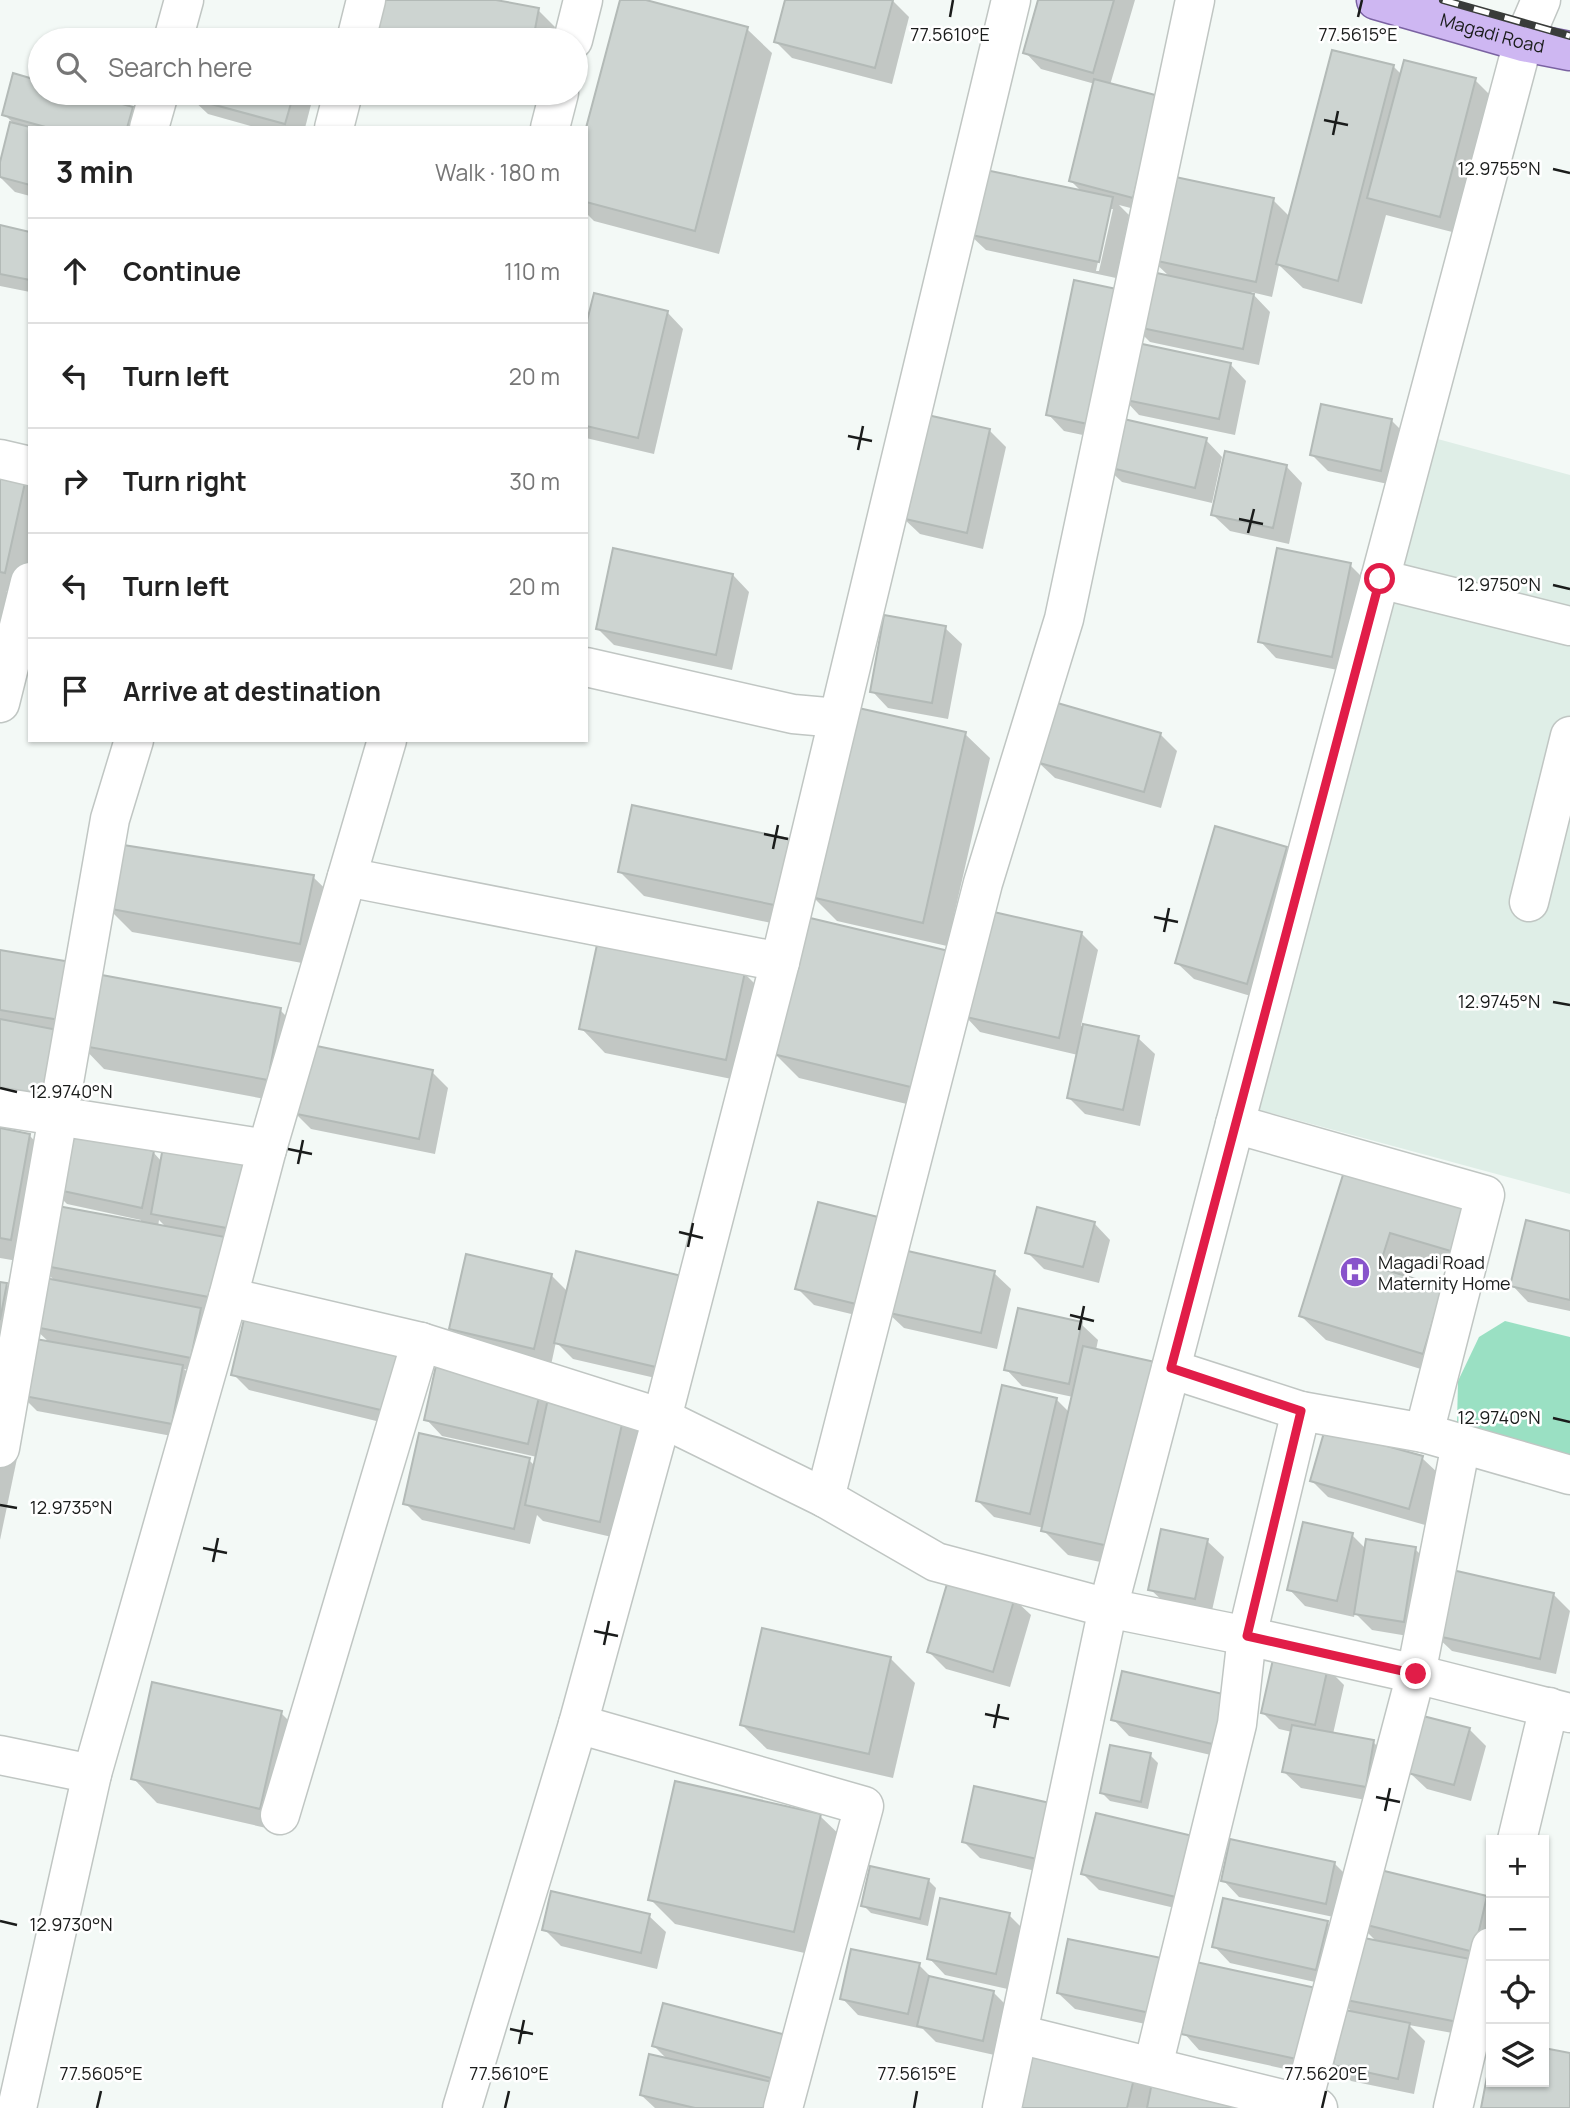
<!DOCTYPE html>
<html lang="en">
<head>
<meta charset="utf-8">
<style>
  :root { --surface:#fff; --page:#f6f6f6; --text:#222; --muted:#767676; --line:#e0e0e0 }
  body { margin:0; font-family:Manrope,sans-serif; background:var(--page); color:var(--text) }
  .controls { position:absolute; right:21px; bottom:21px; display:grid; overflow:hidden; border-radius:0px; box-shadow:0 2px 5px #0004 }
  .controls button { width:63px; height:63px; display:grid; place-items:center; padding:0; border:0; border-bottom:2px solid var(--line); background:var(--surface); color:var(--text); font:35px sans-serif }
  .stop { position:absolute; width:21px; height:21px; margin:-16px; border:5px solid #e11d48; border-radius:50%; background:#fff }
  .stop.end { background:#e11d48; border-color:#fff; box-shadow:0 2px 7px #0008 }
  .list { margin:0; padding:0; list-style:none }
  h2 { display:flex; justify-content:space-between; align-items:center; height:91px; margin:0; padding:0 28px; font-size:30px }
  h2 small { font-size:23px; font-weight:400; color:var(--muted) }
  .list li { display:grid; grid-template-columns:46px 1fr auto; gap:21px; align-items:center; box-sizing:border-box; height:105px; padding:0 28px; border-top:2px solid var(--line) }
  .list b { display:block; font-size:26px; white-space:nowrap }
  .list em { font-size:23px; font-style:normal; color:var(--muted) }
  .icon { flex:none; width:38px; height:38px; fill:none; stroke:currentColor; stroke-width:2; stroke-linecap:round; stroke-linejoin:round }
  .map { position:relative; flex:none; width:1570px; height:2108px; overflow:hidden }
  .search { position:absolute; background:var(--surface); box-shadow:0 2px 5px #0004; left:28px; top:28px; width:560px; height:77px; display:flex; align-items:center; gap:18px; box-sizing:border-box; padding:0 24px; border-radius:38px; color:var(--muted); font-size:26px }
  .panel { position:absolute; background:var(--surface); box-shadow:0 2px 5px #0004; left:28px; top:126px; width:560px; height:616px; border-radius:0px }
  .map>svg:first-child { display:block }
  .built { fill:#dfeee7 }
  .green { fill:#9ae0c3 }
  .shadow { fill:#0003; fill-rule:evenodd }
  .building { fill:#cdd4d1; stroke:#b3bab7; stroke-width:2 }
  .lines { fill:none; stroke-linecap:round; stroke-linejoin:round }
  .minor-casing { stroke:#c0c6c3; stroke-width:41 }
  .major-casing { stroke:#7a62a2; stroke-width:41 }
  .minor { stroke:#fff; stroke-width:38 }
  .major { stroke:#ceb7f2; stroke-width:38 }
  .rail-casing { stroke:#393c3a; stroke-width:8 }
  .rail { stroke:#fff; stroke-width:5; stroke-dasharray:16; stroke-linecap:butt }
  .route { stroke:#e11d48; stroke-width:9 }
  .ticks { fill:none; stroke:#1a1c1b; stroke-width:2.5 }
  .labels { text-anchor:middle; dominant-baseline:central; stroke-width:5; stroke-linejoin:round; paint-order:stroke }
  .street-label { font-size:18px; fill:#1a1c1b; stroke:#fff }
  .poi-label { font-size:18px; fill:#1a1c1b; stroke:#fff; text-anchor:start }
  .ticks-label { font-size:18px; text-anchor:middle; fill:#1a1c1b; stroke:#fff; stroke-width:5; stroke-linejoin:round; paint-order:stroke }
</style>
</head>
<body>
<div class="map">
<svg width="1570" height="2108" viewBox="0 0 1570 2108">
  <rect width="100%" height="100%" fill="#f3f9f6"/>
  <path class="built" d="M1434,438L1570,475V1194L1252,1108Z"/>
  <path class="green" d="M1505,1321L1570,1337V1481L1457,1424L1458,1381L1479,1337Z"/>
  <g class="shadow">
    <path d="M384,0H487L538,10L555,27L552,40H376Z"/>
    <path d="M622,0H640L747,29L772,53L719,254L594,221L586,213V134Z"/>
    <path d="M786,0H892L909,17L892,84L792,58L776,42Z"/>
    <path d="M1040,0H1135L1110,85L1150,213L1119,205L1129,215L1116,278L986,250L969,234L1082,192L1070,180L1095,84L1041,69L1025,52ZM1109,209H1113L1099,271H1096Z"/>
    <path d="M1334,52L1394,67L1402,75L1475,80L1491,96L1456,233L1386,215L1362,304L1303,288L1279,265L1272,297L1251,292L1270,312L1259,365L1150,342L1137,329L1134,344L1230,364L1246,381L1235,435L1139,415L1123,398L1118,420L1206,440L1222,457L1212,503L1122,482L1105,466L1111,441L1064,431L1048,414L1125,292L1170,277L1150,258L1273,200L1290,217Z"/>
    <path d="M14,75L40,83V93H76L133,109L149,125L148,128H30V196L15,192L0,177V169L12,122L4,114Z"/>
    <path d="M193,93H314L305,128H258L208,114L191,98Z"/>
    <path d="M0,227L30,234V292L0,286Z"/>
    <path d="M667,312L683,329L654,454L586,438V332Z"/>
    <path d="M1391,420L1408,437L1397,486L1328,471L1312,455Z"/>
    <path d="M990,431L1006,447L983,549L920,534L903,518Z"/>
    <path d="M0,450L30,457V593L29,596L6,591L14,599L0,662Z"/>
    <path d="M1286,466L1302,483L1289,544L1230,531L1213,515Z"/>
    <path d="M1350,565L1366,581L1348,672L1276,658L1260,641Z"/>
    <path d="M733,575L749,592L732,670L614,645L598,629Z"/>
    <path d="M945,628L962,644L948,719L888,708L872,691Z"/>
    <path d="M965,734L990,758L947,946L837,921L811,895L806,919L952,954L1081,933L1098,950L1081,1026L1138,1038L1155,1054L1140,1126L1085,1114L1069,1098L1078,1055L980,1032L967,1018L944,1113L799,1078L775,1054L804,930L644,896L620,872L793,841Z"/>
    <path d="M1160,734L1177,751L1161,808L1055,778L1038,762Z"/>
    <path d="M1286,849L1303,865L1264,1000L1194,979L1177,963Z"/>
    <path d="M313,877L338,901L324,967L132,932L108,908Z"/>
    <path d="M0,951L92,981L280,1010L304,1034L292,1104L104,1069L80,1044L0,1110Z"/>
    <path d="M744,973L769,998L751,1083L605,1053L581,1028Z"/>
    <path d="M432,1072L448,1088L435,1154L311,1129L294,1112Z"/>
    <path d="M0,1130L29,1135L53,1160L153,1152L162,1162L243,1163L207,1373L184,1369L199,1383L188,1439L37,1411L21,1395L50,1343L32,1326L55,1281L35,1261V1264L0,1258ZM49,1186L67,1204L141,1220L140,1223L43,1216ZM159,1220L168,1229L158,1227Z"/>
    <path d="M1348,1164L1469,1201L1478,1276L1414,1256L1407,1278L1443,1289L1447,1377L1326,1340L1301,1316Z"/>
    <path d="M819,1204L876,1320L814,1305L797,1288Z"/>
    <path d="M1094,1223L1110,1240L1099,1283L1044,1269L1027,1252Z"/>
    <path d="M1570,1232V1311L1528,1302L1512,1285Z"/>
    <path d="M994,1273L1011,1289L997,1349L904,1328L887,1312Z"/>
    <path d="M551,1275L568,1292L677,1383L573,1359L556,1342L551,1365L467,1345L451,1329Z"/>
    <path d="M0,1283L6,1284L30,1309L0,1393Z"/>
    <path d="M1081,1324L1098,1340L1096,1350L1137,1570L1068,1555L1043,1530L1044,1528L994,1517L978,1501L1056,1399L1070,1413L1073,1397L1022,1386L1006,1369Z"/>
    <path d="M398,1354L401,1427L249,1390L233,1374Z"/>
    <path d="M438,1363L641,1429L616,1538L543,1521L537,1515L530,1544L422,1520L405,1503L529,1460L535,1466L537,1457L442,1436L426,1419Z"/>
    <path d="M0,1430L19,1449L0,1540Z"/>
    <path d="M1422,1458L1439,1474L1425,1525L1328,1497L1312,1481Z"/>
    <path d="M1352,1535L1366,1549H1415L1432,1566L1420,1638L1372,1630L1355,1613L1354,1617L1305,1606L1289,1589Z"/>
    <path d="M1207,1541L1224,1557L1211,1615L1167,1605L1150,1589Z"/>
    <path d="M1553,1594L1570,1611L1556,1674L1452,1651L1435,1635Z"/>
    <path d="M1014,1599L1031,1615L1010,1687L946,1669L929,1652Z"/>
    <path d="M890,1658L915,1683L893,1778L767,1749L742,1725Z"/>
    <path d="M1328,1669L1344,1685L1333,1734L1373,1742L1390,1758L1382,1803L1301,1788L1284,1772L1292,1732L1279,1729L1263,1713Z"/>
    <path d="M1123,1673L1241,1762L1129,1736L1113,1719Z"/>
    <path d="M281,1713L305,1737L284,1832L157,1803L133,1778Z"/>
    <path d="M1469,1729L1486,1746L1471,1801L1427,1789L1410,1773Z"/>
    <path d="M1150,1755L1158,1763L1148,1809L1110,1801L1102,1793Z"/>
    <path d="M975,1788L1053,1875L980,1858L964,1842Z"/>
    <path d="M1097,1815L1200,1914L1099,1890L1083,1874Z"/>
    <path d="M820,1816L845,1840L818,1956L675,1924L650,1899Z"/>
    <path d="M1334,1863L1351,1880L1343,1919L1239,1897L1223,1880Z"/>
    <path d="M928,1880L936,1888L928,1926L871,1913L863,1905Z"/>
    <path d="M1486,1897L1491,1902V1962L1474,2037L1409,2025L1425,2041L1414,2094L1351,2081L1335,2065L1354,2014L1338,1998L1378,1943L1357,1922Z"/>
    <path d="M1009,1915L1025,1931L1012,1990L945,1975L929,1958Z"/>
    <path d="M649,1916L666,1932L657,1969L561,1946L544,1929Z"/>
    <path d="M1327,1922L1343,1939L1333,1986L1230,1963L1214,1946Z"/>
    <path d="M1175,1963L1317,2076L1199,2050L1183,2032L1075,2009L1058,1993Z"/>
    <path d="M919,1965L933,1979L993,1992L1010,2009L999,2056L936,2042L923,2029L858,2015L842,1998Z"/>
    <path d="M789,2038L795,2108H655L641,2095L668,2060L654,2046Z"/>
    <path d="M1544,2050L1570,2055V2108H1483L1491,2065V2082H1544Z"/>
    <path d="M1135,2072L1152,2089L1260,2108H1020Z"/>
  </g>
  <g class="building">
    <path d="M382,0H496L539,8L533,40H375Z"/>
    <path d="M620,0H646L748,27L695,231L586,202V128Z"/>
    <path d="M785,0H893L875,68L774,42Z"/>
    <path d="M1038,0H1114L1093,73L1023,53Z"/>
    <path d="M1332,50L1394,65L1338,281L1276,264Z"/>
    <path d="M1404,60L1476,78L1440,217L1367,198Z"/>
    <path d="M13,73L40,81V93H83L133,107L127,128H49L2,115Z"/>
    <path d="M1094,79L1159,96L1133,198L1069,181Z"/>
    <path d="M191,93H294L285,124L189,98Z"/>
    <path d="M10,122L34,128H30V185L0,177V162Z"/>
    <path d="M981,169L1113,197L1099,262L967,234Z"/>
    <path d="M1166,175L1274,198L1256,282L1148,259Z"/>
    <path d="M0,225L30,232V280L0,274Z"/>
    <path d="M1143,270L1254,294L1243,349L1132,326Z"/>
    <path d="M1074,280L1126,291L1097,426L1046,415Z"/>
    <path d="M594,293L668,311L638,438L586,426V325Z"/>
    <path d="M1133,342L1231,363L1219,419L1121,399Z"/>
    <path d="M1321,404L1392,419L1381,471L1310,455Z"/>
    <path d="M923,414L990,429L967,533L901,518Z"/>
    <path d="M1115,417L1207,438L1195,488L1103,466Z"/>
    <path d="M0,448L30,460L5,573L0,572Z"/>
    <path d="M1225,451L1287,465L1273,528L1211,515Z"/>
    <path d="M613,548L733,574L716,655L596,629Z"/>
    <path d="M1277,548L1351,563L1332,657L1258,642Z"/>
    <path d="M884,615L946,626L932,703L870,692Z"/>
    <path d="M1054,702L1161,733L1144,792L1036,762Z"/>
    <path d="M854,707L966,732L923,923L811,897Z"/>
    <path d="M632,805L794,840L779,906L618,872Z"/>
    <path d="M1215,826L1287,847L1247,984L1175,963Z"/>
    <path d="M117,844L314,875L300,944L106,908Z"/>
    <path d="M985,910L1082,932L1059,1038L962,1016Z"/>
    <path d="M806,917L953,952L919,1089L773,1054Z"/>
    <path d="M598,940L745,972L726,1060L579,1029Z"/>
    <path d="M0,950L77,963L66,1021L0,1010Z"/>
    <path d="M91,973L281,1008L268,1080L78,1045Z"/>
    <path d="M0,1019L63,1031L47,1107L0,1098Z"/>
    <path d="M1083,1024L1139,1036L1123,1110L1067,1098Z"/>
    <path d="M307,1044L433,1070L419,1139L292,1113Z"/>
    <path d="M0,1128L30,1134L11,1240L0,1238Z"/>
    <path d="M61,1131L154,1151L142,1208L49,1188Z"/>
    <path d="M163,1147L244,1162L232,1229L151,1214Z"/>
    <path d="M1347,1162L1470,1200L1454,1252L1390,1233L1379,1268L1443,1287L1423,1354L1299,1316Z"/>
    <path d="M818,1202L882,1218L860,1305L795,1289Z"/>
    <path d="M47,1204L225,1237L214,1298L35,1264Z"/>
    <path d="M1037,1207L1095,1222L1083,1267L1025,1253Z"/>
    <path d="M1526,1220L1570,1231V1300L1510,1286Z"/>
    <path d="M899,1249L995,1271L981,1333L885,1312Z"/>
    <path d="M576,1251L682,1276L660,1368L554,1343Z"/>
    <path d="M466,1254L552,1274L534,1349L449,1329Z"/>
    <path d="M40,1277L201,1308L191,1358L30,1326Z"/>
    <path d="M0,1282L7,1283L0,1320Z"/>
    <path d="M1018,1308L1082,1322L1069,1384L1004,1370Z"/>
    <path d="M245,1315L399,1352L385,1411L231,1375Z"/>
    <path d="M30,1338L183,1365L172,1424L19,1395Z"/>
    <path d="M1083,1346L1155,1362L1113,1547L1041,1531Z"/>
    <path d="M437,1361L542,1384L528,1444L424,1420Z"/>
    <path d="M1002,1385L1057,1398L1030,1514L976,1501Z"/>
    <path d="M549,1394L625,1411L600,1522L525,1505Z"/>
    <path d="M1325,1429L1423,1456L1409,1509L1310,1481Z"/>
    <path d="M419,1433L530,1458L514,1529L403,1504Z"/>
    <path d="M1303,1522L1353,1533L1337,1601L1287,1590Z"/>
    <path d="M1161,1529L1208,1539L1195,1599L1148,1590Z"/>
    <path d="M1366,1539L1416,1547L1404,1622L1354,1614Z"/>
    <path d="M1448,1569L1554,1593L1540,1659L1433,1635Z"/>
    <path d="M949,1577L1015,1597L993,1672L927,1652Z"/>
    <path d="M762,1628L891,1657L869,1754L740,1725Z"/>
    <path d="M1274,1655L1328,1667L1315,1725L1261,1713Z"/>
    <path d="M1122,1671L1236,1697L1225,1747L1111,1720Z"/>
    <path d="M152,1682L282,1711L260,1809L131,1779Z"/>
    <path d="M1423,1716L1470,1728L1454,1785L1408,1773Z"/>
    <path d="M1292,1725L1374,1740L1366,1787L1282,1772Z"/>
    <path d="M1110,1745L1151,1753L1141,1802L1100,1793Z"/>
    <path d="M675,1781L821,1814L794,1932L648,1900Z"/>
    <path d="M974,1786L1050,1803L1037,1859L962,1842Z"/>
    <path d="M1096,1813L1197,1837L1184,1899L1081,1874Z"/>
    <path d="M1230,1839L1335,1862L1326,1904L1221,1881Z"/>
    <path d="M870,1866L929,1879L920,1919L861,1906Z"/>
    <path d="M1368,1867L1487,1896L1474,1952L1355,1922Z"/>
    <path d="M551,1891L650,1914L641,1953L542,1930Z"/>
    <path d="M940,1898L1010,1913L996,1974L927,1959Z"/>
    <path d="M1223,1898L1328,1921L1316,1970L1212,1947Z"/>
    <path d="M1349,1935L1470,1959L1458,2022L1336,1998Z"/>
    <path d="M1068,1939L1176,1961L1164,2016L1057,1993Z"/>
    <path d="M851,1949L920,1963L908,2014L840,1999Z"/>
    <path d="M1196,1962L1316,1988L1301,2060L1181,2034Z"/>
    <path d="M929,1976L994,1991L983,2041L917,2026Z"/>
    <path d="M663,2003L790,2036L778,2080L652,2046Z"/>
    <path d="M1345,2010L1410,2023L1398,2079L1333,2065Z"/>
    <path d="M1031,2047L1136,2070L1127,2108H1018Z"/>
    <path d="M1544,2048L1570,2053V2108H1481L1491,2056V2082H1544Z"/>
    <path d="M649,2054L781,2084L775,2108H695L640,2095Z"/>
    <path d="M1154,2072L1242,2108H1147Z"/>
  </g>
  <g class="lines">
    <g class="minor-casing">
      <g id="minor">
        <path d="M173,40L184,0"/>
        <path d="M356,40L366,0"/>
        <path d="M573,40L583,0"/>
        <path d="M149,128L159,93"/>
        <path d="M334,128L343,93"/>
        <path d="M550,128L559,93"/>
        <path d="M0,459L30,466"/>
        <path d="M1380,579L1570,626"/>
        <path d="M586,667L793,714L838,718"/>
        <path d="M0,703L30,582"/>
        <path d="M347,877L780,962"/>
        <path d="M1529,902L1570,736"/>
        <path d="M0,1107L267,1149"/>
        <path d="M1235,1124L1485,1195L1424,1433"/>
        <path d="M228,1297L421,1342L662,1418L825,1498L936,1562L1108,1608L1247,1636L1416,1674L1570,1713"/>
        <path d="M1171,1369L1301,1411L1424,1433L1570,1475"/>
        <path d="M0,1448L110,819L134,740"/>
        <path d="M825,1498L983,883L1064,619L1195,0"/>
        <path d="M578,1724L864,1806L783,2108"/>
        <path d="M0,1755L92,1774"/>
        <path d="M280,1815L421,1342"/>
        <path d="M1517,1840L1549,1707"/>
        <path d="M1018,2034L1318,2108"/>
        <path d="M1153,2066L1237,1724L1247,1636L1301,1411"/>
        <path d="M1302,2105L1416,1674L1461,1444"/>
        <path d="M17,2108L92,1774L228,1297L267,1149L387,740"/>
        <path d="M462,2108L578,1724L662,1418L780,962L1011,0"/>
        <path d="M1002,2108L1108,1608L1235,1124L1523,42L1541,0"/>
        <path d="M1453,2108L1491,1947"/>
      </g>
    </g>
    <g class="major-casing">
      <g id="major">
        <path id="s1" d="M1376,0L1523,42L1570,51"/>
      </g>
    </g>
    <use href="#minor" class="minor"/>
    <use href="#major" class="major"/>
    <g class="rail-casing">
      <path id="rail" d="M1443,0L1570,36"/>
    </g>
    <use href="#rail" class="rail"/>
  </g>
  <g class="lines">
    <path class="route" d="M1380,579L1171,1368L1301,1411L1247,1636L1416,1674"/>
  </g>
  <path class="ticks" d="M950,17L953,0M1358,17L1362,0M1324,120L1348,125M1333,135L1338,111M1553,169L1570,173M848,436L872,441M858,450L863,426M1239,519L1263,524M1248,533L1254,509M1553,585L1570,589M764,834L788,839M773,849L778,825M1154,917L1178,922M1164,932L1169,908M1553,1002L1570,1005M0,1088L17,1092M288,1149L312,1154M298,1164L303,1140M679,1232L703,1238M688,1247L693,1223M1070,1315L1094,1321M1079,1330L1084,1306M1553,1418L1570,1422M0,1505L17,1508M203,1548L227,1553M213,1562L218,1538M594,1631L618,1636M604,1645L609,1621M985,1714L1009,1719M994,1728L999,1704M1376,1797L1400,1802M1385,1811L1390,1788M0,1921L17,1925M510,2029L533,2034M519,2044L524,2020M97,2108L101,2091M505,2108L509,2091M914,2108L917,2091M1322,2108L1326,2091"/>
  <defs>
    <g id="hospital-disc" transform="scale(1.575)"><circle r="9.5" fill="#8853cb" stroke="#fff"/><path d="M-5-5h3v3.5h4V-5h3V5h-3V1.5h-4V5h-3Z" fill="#fff"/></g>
  </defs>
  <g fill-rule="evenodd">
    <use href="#hospital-disc" x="1355" y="1272"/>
  </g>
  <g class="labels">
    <g class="street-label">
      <text stroke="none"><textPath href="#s1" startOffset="121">Magadi Road</textPath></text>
    </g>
    <g class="poi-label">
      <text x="1378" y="1262">Magadi Road<tspan x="1378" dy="21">Maternity Home</tspan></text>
    </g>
  </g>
  <g class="ticks-label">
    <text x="950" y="41">77.5610°E</text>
    <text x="1358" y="41">77.5615°E</text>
    <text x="1499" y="175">12.9755°N</text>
    <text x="1499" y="591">12.9750°N</text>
    <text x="1499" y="1008">12.9745°N</text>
    <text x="71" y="1098">12.9740°N</text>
    <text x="1499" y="1424">12.9740°N</text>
    <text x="71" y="1514">12.9735°N</text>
    <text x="71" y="1931">12.9730°N</text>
    <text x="101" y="2080">77.5605°E</text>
    <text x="509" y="2080">77.5610°E</text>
    <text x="917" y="2080">77.5615°E</text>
    <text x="1326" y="2080">77.5620°E</text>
  </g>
</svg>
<div class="controls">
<button>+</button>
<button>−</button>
<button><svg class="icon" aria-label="locate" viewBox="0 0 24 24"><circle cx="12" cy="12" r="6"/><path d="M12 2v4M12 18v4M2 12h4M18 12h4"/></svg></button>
<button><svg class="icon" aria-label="layers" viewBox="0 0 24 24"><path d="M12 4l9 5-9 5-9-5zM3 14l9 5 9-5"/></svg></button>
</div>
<div class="stop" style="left:1380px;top:579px"></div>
<div class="stop end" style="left:1416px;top:1674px"></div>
<div class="search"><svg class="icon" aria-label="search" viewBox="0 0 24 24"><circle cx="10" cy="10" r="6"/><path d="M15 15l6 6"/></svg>Search here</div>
<section class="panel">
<h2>3 min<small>Walk · 180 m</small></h2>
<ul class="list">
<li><svg class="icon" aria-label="ahead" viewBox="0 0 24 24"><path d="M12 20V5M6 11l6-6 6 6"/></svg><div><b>Continue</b></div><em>110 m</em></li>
<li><svg class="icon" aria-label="left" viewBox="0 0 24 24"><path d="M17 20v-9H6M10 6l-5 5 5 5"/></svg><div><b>Turn left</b></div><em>20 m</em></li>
<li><svg class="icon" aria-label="right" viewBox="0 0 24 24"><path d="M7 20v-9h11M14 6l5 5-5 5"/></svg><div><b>Turn right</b></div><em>30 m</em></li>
<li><svg class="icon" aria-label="left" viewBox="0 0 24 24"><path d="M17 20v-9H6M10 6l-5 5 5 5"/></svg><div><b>Turn left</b></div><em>20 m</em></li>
<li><svg class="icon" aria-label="arrive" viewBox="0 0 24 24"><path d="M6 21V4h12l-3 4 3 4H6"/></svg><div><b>Arrive at destination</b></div></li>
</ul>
</section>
</div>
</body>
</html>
